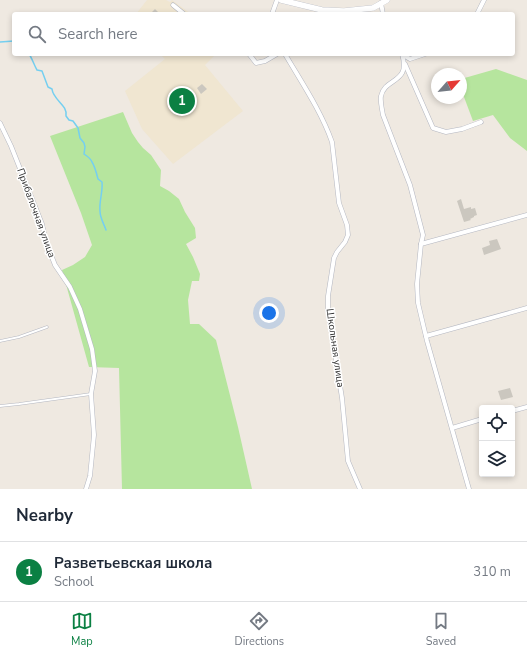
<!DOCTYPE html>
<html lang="en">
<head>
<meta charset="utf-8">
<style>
  :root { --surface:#fff; --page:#f2f2f3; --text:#1f2937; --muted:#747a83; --line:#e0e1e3; --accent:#0b8043 }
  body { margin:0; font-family:"Nunito Sans",sans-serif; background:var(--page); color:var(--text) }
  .controls { position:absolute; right:12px; bottom:12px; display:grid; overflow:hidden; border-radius:4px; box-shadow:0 2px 6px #0003 }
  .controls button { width:36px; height:36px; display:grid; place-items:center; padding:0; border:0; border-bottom:1px solid var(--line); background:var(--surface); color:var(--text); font:20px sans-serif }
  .compass { position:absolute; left:431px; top:68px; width:36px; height:36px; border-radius:50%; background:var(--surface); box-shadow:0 2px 6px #0003; rotate:63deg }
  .you { position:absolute; left:269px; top:313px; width:14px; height:14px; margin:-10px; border:3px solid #fff; border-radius:50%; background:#1a73e8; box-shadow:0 0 0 6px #1a73e833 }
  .badge { display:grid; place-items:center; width:26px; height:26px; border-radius:50%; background:var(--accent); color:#fff; font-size:13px; font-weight:700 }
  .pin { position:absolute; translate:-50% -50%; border:2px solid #fff; box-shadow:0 1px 4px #0006 }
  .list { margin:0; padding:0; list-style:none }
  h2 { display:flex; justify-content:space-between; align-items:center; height:52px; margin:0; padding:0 16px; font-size:17px }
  h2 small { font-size:13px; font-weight:400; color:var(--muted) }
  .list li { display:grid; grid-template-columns:26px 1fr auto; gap:12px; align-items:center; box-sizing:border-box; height:60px; padding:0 16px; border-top:1px solid var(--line) }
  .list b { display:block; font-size:15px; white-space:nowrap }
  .list p { margin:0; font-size:13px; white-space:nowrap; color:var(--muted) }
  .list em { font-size:13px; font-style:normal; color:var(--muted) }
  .icon { flex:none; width:22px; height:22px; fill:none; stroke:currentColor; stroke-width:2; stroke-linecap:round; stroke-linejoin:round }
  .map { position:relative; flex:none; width:527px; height:489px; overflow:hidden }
  .search { position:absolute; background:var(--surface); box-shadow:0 2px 6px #0003; left:12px; right:12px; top:12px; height:44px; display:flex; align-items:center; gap:10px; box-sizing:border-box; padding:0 14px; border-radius:4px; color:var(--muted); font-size:15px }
  .sheet { height:112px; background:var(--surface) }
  nav { display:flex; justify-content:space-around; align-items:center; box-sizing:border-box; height:56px; border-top:1px solid var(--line); background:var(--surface); font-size:11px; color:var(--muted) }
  nav a { display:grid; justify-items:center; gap:2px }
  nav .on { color:var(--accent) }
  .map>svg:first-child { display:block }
  .education { fill:#f0e6d1 }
  .green { fill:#b6e59e }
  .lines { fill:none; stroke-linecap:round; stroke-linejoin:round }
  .stream { stroke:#75cff0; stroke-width:1.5 }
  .building { fill:#cbc7bf }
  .lane-casing { stroke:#b4b7c1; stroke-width:3 }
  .street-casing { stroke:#b4b7c1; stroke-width:5 }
  .secondary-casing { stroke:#b4b7c1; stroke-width:6 }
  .lane { stroke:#fff; stroke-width:2 }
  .street { stroke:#fff; stroke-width:4 }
  .secondary { stroke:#fff; stroke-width:5.5 }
  .labels { text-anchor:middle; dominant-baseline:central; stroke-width:3; stroke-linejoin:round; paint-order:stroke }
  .street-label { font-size:10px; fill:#2e2e2e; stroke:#fff }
</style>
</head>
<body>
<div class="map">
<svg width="527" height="489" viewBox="0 0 527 489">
  <rect width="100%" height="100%" fill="#efe9e1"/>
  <g class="education">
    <path d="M147,0H166L170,2L172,0L191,14H136Z"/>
    <path d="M160,54H216L205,65L243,111L173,164L142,129L125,91L165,59Z"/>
  </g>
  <g class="green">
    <path d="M496,69L527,80V151L510,138L493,115L473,121L461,89V79Z"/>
    <path d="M123,112L132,133L138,142L143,148L151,155L161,170L160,186L169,191L179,199L185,212L195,228L196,238L186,244L193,257L200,274L199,281H192L188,300L190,324H199L216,340L238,427L252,489H122L119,368L89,367L62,270L73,265L85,257L92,245L81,213L50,136Z"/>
  </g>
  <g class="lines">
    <g class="stream">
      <path d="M0,42L14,41"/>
      <path d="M29,54C32,58 34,65 37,70L42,71L48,87L52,89C53,100 68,105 66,116L69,120L73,121L78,128L80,138L84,143L85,147L84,154C87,156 91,159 92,162C94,165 97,175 98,179L102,182C103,192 99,201 100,211C100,218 104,224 106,230"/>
    </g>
  </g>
  <g class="building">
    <path d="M155,9L159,13L158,14H150Z"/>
    <path d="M202,84L207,89L201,94L197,88Z"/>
    <path d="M461,199L464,209L471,207V209L475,208L477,215L474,216V217L470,219L471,220L464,222L457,201Z"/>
    <path d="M497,239L501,249L484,255L482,248L490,245L489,241Z"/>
    <path d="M510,388L513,397L501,400L498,391Z"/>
  </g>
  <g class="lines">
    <g class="lane-casing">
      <g id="lane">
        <path d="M0,341L19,337L47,327"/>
        <path d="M0,406L19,404L91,394"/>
      </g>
    </g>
    <g class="street-casing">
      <g id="street">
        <path d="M381,3L383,14"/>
        <path d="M173,5L184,14"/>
        <path d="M272,14L277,0"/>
        <path d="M477,14L484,0"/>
        <path d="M249,54L256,63L265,61L277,54"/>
        <path d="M285,54C302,83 321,111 332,142L339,203L347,225L348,235L345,242L337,252L334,258L328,296V310L342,398L348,461L360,489"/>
        <path d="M402,54C411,84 385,77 381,96C380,102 382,109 383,115L410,185L423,235L421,244L417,284L418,303L427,341L469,489"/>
        <path d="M403,55L410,59L425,54"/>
        <path d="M405,64L433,128L446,132L462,129L481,122"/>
        <path d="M0,123L11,146L42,224L46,242L55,265L70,287L80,309L92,349L95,371L91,394L94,435L90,476L86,489"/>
        <path d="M421,244L527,215"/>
        <path d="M426,336L527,308"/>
        <path d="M512,411L527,407"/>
        <path d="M452,428L482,419"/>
      </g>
    </g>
    <g class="secondary-casing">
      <path id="secondary" d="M281,0L322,10L344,11L373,8L387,0"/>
    </g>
    <use href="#lane" class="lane"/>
    <use href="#street" class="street"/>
    <use href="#secondary" class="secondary"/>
  </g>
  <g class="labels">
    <g class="street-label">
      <text transform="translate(36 213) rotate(70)">Прибалочная улица</text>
      <text transform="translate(335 348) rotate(82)">Школьная улица</text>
    </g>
  </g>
</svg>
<div class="controls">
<button><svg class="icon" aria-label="locate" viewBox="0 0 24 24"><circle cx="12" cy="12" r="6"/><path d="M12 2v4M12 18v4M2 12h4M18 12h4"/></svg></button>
<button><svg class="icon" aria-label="layers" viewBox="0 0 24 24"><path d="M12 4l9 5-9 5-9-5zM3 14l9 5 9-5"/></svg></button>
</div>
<svg class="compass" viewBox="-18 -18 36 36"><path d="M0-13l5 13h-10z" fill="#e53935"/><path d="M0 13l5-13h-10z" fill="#747a83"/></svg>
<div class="you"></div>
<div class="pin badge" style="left:182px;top:101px">1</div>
<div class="search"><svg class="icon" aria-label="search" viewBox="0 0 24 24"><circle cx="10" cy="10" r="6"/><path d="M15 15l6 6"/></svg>Search here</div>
</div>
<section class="sheet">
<h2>Nearby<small></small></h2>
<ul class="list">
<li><span class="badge">1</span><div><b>Разветьевская школа</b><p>School</p></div><em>310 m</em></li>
</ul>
</section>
<nav>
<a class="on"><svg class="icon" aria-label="map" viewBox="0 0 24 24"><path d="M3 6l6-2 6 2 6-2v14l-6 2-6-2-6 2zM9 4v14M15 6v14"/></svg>Map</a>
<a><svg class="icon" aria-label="directions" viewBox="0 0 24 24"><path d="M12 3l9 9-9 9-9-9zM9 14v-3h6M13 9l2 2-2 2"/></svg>Directions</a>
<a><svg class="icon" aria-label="saved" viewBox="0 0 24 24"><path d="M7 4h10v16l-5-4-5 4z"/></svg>Saved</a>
</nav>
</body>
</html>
